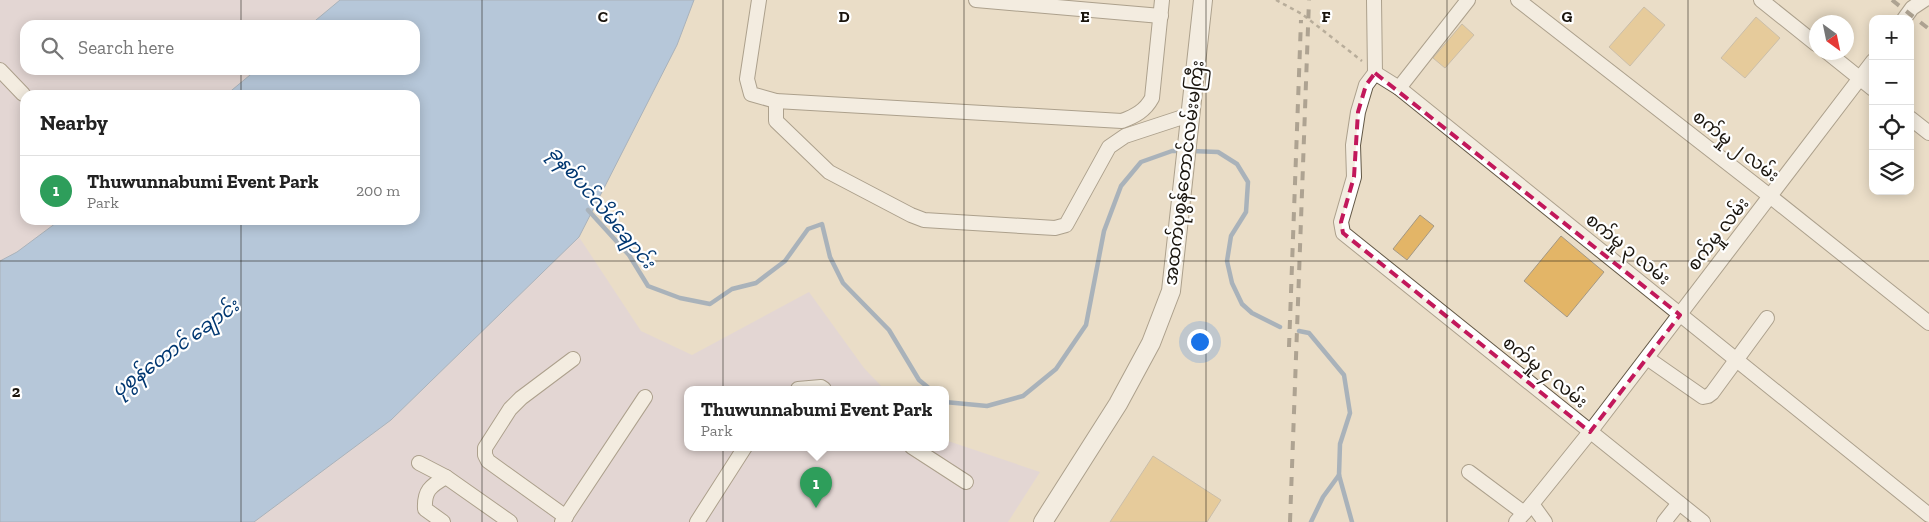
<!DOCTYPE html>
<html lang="en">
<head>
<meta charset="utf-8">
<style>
  :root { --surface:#fff; --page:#f2f2f2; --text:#222; --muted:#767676; --line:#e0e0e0; --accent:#0f766e }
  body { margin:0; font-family:"Zilla Slab","Noto Sans Myanmar",serif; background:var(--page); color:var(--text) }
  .controls { position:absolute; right:15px; top:15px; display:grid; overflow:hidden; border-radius:10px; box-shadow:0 2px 12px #0003 }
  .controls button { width:45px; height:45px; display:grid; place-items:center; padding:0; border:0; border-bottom:1px solid var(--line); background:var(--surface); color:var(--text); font:25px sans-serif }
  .compass { position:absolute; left:1809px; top:15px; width:45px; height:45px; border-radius:50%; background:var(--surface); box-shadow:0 2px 12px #0003; rotate:147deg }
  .you { position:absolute; left:1199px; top:341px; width:18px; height:18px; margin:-12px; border:4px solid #fff; border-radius:50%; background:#1a73e8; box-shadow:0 0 0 8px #1a73e833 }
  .badge { display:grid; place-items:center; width:32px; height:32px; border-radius:50%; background:var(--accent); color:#fff; font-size:16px; font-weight:700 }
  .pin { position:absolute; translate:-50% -41px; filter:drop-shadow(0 1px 2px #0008) }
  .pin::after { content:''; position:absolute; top:26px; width:18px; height:15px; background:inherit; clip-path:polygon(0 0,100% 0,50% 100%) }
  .popup { position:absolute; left:684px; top:386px; width:265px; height:65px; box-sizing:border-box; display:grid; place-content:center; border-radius:10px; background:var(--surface); filter:drop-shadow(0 1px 4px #0005); font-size:16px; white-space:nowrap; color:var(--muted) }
  .popup b { font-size:19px; color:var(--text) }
  .popup::after { content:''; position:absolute; left:50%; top:100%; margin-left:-10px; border:10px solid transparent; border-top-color:var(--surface) }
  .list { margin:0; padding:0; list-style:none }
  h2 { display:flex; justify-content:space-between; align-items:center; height:65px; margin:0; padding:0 20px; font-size:21px }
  h2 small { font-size:16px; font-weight:400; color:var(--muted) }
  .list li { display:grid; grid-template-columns:32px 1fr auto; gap:15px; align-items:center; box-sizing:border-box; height:70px; padding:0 20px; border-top:1px solid var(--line) }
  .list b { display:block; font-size:19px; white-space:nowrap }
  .list p { margin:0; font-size:16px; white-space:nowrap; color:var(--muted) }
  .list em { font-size:16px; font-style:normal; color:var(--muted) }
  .icon { flex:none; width:28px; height:28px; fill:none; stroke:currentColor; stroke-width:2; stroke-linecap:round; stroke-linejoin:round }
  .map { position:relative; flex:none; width:1929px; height:522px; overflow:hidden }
  .search { position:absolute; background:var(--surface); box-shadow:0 2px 12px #0003; left:20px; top:20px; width:400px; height:55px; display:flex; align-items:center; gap:12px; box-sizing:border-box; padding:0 18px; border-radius:15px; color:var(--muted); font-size:19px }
  .panel { position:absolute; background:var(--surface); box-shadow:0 2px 12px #0003; left:20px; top:90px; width:400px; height:135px; border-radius:15px }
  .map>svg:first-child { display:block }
  .industrial { fill:#dccfe3 }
  .water { fill:#79adef; stroke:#5c7fac }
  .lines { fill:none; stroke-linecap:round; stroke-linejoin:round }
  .stream { stroke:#5c7fac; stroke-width:4.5 }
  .building { fill:#e3b567; stroke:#a49884 }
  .minor-casing { stroke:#635846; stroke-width:16 }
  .major-casing { stroke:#635846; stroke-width:20 }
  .path { stroke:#7c7365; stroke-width:2.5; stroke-dasharray:4 4; stroke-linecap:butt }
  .minor { stroke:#fff; stroke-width:14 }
  .major { stroke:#fff; stroke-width:18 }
  .rail { stroke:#665e52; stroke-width:4; stroke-dasharray:9 9; stroke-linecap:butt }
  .marked { fill:none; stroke:#c2185b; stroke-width:4; stroke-dasharray:10 6; stroke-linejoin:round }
  .grid { fill:none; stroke:#1a150e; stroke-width:1; stroke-opacity:0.55 }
  .labels { text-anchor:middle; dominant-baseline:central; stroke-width:4.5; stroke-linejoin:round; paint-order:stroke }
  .street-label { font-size:18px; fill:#1a150e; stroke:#fff }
  .water-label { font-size:19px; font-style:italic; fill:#003771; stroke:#fff }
  .grid-label { font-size:16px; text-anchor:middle; font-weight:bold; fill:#1a150e; stroke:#fff; stroke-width:4.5; stroke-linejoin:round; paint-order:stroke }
</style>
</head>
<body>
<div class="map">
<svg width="1929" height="522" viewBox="0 0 1929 522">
  <rect width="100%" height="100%" fill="#eaddc7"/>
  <g class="industrial">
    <path d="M0,0H340L310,25H25V70H256L226,95H25V220H60L17,252L0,261Z"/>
    <path d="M579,237L641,331L692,355L809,292L864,368L884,389H687V447H945V440L1040,472L1008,522H254L391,420Z"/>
  </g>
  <path class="water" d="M340,0H694L677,45L579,237L391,420L254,522H0V261L17,252L60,220H415V95H226L256,70H415V25H310Z"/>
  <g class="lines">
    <g class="stream">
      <path d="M1191,151L1218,152L1237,164L1248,182L1246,212L1231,236L1227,261L1232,283L1242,304L1252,313L1280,327"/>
      <path d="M588,210L629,255L648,286L680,298L710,304L732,289L756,283L785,261L808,229L822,224L830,257L843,283L889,330L919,380L930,389"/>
      <path d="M1299,331L1309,333L1344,375L1350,413L1340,444L1339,475L1352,522"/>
      <path d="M945,402L987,406L1023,396L1056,369L1086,325L1104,231L1121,186L1141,162L1172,151H1183"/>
      <path d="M1311,522L1323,497L1339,475"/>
    </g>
  </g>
  <g class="building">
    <path d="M1644,7L1665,25L1630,66L1609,47Z"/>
    <path d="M1756,17L1780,38L1745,78L1721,58Z"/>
    <path d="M1462,24L1474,35L1445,68L1433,58Z"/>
    <path d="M1420,215L1434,226L1407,260L1393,249Z"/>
    <path d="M1561,236L1604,272L1567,317L1524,281Z"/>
    <path d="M1153,456L1221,500L1207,522H1110Z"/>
  </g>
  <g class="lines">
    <g class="minor-casing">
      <g id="minor">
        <path d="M759,0L747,79L751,94L776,101L1122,121C1135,116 1145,111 1152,98L1162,0"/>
        <path d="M976,0L1161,16"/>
        <path d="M1374,0L1375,73L1366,85L1358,112L1353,145L1354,177L1341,222L1343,233L1703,522"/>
        <path d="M1518,0L1771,197L1929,323"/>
        <path d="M1761,0L1816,44"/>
        <path d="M1904,19L1912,8L1924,0"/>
        <path d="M1827,52L1873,89"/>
        <path d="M0,70L23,94"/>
        <path d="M1375,73L1399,88L1929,515"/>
        <path d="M1399,88L1468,0"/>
        <path d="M776,101V121L829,172L911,215L924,220L1055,228L1066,225L1109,147L1125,136L1192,114"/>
        <path d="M1910,118L1929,133"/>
        <path d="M1647,358L1703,397L1708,396L1712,393L1767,318"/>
        <path d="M798,389L821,387L824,389"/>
        <path d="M912,447L966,482"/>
        <path d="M419,463L446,477L510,522"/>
        <path d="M1469,472L1524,513"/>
        <path d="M1532,504L1545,522"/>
        <path d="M566,517L488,461L485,455V448L510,409L521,398L573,359"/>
        <path d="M443,522L425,509C424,491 430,486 446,477"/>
        <path d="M562,522L645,397"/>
        <path d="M697,522L745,447"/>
        <path d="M1516,522L1532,504L1590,432L1873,61"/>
        <path d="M1664,522L1679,503"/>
      </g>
    </g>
    <g class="major-casing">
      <path id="major" d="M1043,522L1118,404L1151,343L1171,291L1203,0"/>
    </g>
    <path class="path" d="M1276,0L1302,14L1362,61"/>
    <use href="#minor" class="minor"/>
    <use href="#major" class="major"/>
    <g class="rail">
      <path d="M1892,0L1929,29"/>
      <path d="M1289,347L1301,20"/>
      <path d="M1290,522L1309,0"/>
    </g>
  </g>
  <path d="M0 0H1929V522H0ZM1375,73L1680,315L1590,432L1343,233L1341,222L1354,177L1358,112L1366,85Z" fill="#eaddc7" fill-opacity=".55" fill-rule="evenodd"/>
  <path class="marked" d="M1375,73L1680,315L1590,432L1343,233L1341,222L1354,177L1358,112L1366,85Z"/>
  <path class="grid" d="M241,0V25M482,0V522M723,0V522M964,0V522M1206,0V522M1447,0V522M1688,0V522M241,70V95M241,220V522M0,261H1929"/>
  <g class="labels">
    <g class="street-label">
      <text transform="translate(1736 146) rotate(38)">စက်မှု ၂ လမ်း</text>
      <text transform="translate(1184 173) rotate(-83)">အထက်ပုစွန်တောင်လမ်းမကြီး</text>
      <text transform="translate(1718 234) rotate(-52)">စက်မှု လမ်း</text>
      <text transform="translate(1628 249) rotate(39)">စက်မှု ၃ လမ်း</text>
      <text transform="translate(1545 372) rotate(39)">စက်မှု ၄ လမ်း</text>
    </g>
    <g class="water-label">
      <text transform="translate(602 207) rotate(50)">ခုနစ်ပင်လိမ်ချောင်း</text>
      <text transform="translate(175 348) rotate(-36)">ပုစွန်တောင် ချောင်း</text>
    </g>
  </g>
  <g class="grid-label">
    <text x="603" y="22">C</text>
    <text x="844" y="22">D</text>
    <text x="1085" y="22">E</text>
    <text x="1326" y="22">F</text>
    <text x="1567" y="22">G</text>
    <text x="16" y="397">2</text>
  </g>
</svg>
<div class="controls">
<button>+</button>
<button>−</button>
<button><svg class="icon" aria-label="locate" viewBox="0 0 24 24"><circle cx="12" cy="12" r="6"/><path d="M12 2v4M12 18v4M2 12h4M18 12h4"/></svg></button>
<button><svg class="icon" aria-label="layers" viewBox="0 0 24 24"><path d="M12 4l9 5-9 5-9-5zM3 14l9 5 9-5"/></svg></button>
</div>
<svg class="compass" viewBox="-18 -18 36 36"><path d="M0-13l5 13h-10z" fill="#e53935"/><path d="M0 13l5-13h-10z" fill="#767676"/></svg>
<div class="you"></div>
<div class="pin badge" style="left:816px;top:508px;background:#2e9e5b">1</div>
<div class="popup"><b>Thuwunnabumi Event Park</b>Park</div>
<div class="search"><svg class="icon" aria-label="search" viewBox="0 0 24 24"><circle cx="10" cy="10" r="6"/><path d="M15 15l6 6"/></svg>Search here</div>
<section class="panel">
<h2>Nearby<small></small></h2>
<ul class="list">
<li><span class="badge" style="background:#2e9e5b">1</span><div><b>Thuwunnabumi Event Park</b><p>Park</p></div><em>200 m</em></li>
</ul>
</section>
</div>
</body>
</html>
